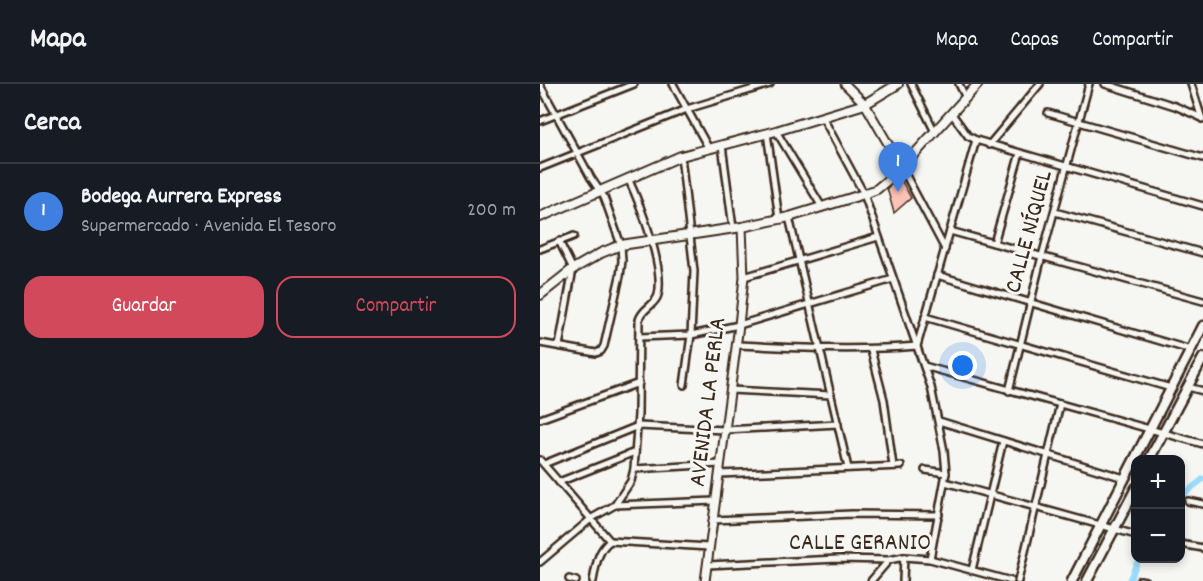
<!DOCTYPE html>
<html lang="es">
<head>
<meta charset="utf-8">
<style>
  :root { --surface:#171b24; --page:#242831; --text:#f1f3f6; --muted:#9ea1a6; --line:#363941; --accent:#d1495b }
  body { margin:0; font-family:Dekko,sans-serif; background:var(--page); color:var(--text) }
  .controls { position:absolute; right:18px; bottom:18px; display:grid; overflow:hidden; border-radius:12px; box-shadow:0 3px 9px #0003 }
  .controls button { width:54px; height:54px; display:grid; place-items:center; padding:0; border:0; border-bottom:2px solid var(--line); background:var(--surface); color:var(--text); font:30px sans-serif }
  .you { position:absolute; left:423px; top:282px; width:21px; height:21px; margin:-15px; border:4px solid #fff; border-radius:50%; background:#1a73e8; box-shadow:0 0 0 9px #1a73e833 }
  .badge { display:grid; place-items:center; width:39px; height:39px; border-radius:50%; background:var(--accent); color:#fff; font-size:20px; font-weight:700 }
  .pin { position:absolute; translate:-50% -50px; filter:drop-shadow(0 2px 3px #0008) }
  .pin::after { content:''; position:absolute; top:32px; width:21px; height:18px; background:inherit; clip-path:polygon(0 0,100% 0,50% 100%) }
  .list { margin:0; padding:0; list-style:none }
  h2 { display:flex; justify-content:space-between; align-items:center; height:78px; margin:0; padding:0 24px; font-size:26px }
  h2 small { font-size:20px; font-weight:400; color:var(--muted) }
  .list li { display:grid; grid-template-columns:39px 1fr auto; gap:18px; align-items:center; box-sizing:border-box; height:96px; padding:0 24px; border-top:2px solid var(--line) }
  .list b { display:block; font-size:22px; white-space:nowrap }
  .list p { margin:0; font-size:20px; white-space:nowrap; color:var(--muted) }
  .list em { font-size:20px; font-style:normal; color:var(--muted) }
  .actions { display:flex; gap:12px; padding:18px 24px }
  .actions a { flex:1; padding:14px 0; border:2px solid var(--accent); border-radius:18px; text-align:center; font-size:21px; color:var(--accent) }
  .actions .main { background:var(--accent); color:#fff }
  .map { position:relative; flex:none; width:663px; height:497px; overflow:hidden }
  header { display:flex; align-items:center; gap:36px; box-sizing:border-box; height:84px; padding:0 30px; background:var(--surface); border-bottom:2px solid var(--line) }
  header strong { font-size:28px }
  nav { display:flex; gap:33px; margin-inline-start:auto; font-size:21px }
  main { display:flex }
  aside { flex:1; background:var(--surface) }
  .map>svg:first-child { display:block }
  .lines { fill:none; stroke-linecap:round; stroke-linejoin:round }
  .canal { stroke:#99dbfb; stroke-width:6 }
  .building { fill:#fec3b7; stroke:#3b2a1e; stroke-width:1.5 }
  .minor-casing { stroke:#3b2a1e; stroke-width:10 }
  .tertiary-casing { stroke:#3b2a1e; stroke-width:11 }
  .secondary-casing { stroke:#3b2a1e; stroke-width:12 }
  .primary-casing { stroke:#3b2a1e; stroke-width:13 }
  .minor { stroke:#f6f6f2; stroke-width:5 }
  .tertiary { stroke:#f6f6f2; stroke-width:7 }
  .secondary { stroke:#f6f6f2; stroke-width:8 }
  .primary { stroke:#f6f6f2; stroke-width:8 }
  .labels { text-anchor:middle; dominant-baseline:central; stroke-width:6; stroke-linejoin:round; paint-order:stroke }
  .street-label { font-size:24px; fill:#3b2a1e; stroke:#f6f6f2 }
</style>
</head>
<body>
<header>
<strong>Mapa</strong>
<nav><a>Mapa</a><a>Capas</a><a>Compartir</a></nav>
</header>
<main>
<aside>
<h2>Cerca<small></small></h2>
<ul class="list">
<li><span class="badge" style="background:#3f7fe0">1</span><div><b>Bodega Aurrera Express</b><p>Supermercado · Avenida El Tesoro</p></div><em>200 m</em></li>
</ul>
<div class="actions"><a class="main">Guardar</a><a>Compartir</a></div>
</aside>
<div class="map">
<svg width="663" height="497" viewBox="0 0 663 497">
  <rect width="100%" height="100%" fill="#f6f6f2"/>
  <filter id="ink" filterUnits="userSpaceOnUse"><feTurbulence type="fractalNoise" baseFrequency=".0167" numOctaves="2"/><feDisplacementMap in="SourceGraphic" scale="12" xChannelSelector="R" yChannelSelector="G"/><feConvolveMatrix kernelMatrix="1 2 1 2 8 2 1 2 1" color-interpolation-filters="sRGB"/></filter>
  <g filter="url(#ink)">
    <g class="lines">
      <g class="canal">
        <path d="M640,413L663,395"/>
        <path d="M589,497L599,474"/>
      </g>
    </g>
    <path class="building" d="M360,94L371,114L354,129L347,104Z"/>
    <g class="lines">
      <g class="minor-casing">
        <g id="minor">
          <path d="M133,0L169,65"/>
          <path d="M371,0L395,48"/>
          <path d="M419,0L426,14"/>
          <path d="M565,0L635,22L662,34"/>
          <path d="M651,0L662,35"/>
          <path d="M0,1L51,94L64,113L81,161L82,177L80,192L64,262L61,267L56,269L0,259"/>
          <path d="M508,29L663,74"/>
          <path d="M412,30L428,52L436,56L663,122"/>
          <path d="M283,34L324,110L391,303L404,367L406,389L390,475"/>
          <path d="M0,37L94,0"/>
          <path d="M236,47L282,123"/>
          <path d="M227,49L239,135"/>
          <path d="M182,61L193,144"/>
          <path d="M449,61L500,0"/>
          <path d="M141,72L154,187L151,251L144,301"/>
          <path d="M0,84L147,25L230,0"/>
          <path d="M362,84L405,165"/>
          <path d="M515,128L663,169"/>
          <path d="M249,133L308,384"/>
          <path d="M410,147L663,217"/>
          <path d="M454,159L480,69"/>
          <path d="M0,165L34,152"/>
          <path d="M397,191L651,266"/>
          <path d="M204,193L338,153"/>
          <path d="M385,233L631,304"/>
          <path d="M99,253L151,251L199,241L353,195"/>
          <path d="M196,261C257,264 316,267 377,262L436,56"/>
          <path d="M19,262L33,185L19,157"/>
          <path d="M331,266L344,316L353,382"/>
          <path d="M384,282L663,360"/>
          <path d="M648,303L663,307"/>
          <path d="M190,306L291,311"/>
          <path d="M469,307L502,172L549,0"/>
          <path d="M0,335L99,299"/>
          <path d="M399,337L584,394"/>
          <path d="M0,376L70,457"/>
          <path d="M4,380L98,342L185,346L298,340"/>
          <path d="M94,385L180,380"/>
          <path d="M385,386L406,389"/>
          <path d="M179,390L361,382"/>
          <path d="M19,398L95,368"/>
          <path d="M405,398L596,451"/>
          <path d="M648,417L663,420"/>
          <path d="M75,421L91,397L94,385L98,330L99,236C102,224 115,222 118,211C125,183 100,120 88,94"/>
          <path d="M173,436L312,430L399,431"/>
          <path d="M70,457L169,463"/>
          <path d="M640,460L663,464"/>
          <path d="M0,478L52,434L75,421L175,417"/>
          <path d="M167,481L298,475L349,476L364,473L390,475L471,497"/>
          <path d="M432,486L463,357"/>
          <path d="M29,495L36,497"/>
          <path d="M600,496L605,497"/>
          <path d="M53,497C56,482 57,467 70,457"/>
          <path d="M331,497L349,476"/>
          <path d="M363,497L364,473"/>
          <path d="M478,497L520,320"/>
        </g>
      </g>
      <g class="tertiary-casing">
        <g id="tertiary">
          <path d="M305,0L325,20L362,84"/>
          <path d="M165,497L199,241L204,193L202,143"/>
        </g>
      </g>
      <g class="secondary-casing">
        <g id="secondary">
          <path d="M0,133L141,72L236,47L325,20L358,0"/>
          <path d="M0,211L33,185L61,169L81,161L202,143L249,133L324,110L337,105L362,84L438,0"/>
        </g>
      </g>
      <g class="primary-casing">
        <g id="primary">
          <path d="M609,376L663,274"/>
          <path d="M532,497L663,242"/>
          <path d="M547,497L596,404"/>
        </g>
      </g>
      <use href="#minor" class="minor"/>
      <use href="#tertiary" class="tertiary"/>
      <use href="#secondary" class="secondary"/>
      <use href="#primary" class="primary"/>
    </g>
  </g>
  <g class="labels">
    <g class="street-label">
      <text transform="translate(490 148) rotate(-75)">CALLE NÍQUEL</text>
      <text transform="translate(169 318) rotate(-83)">AVENIDA LA PERLA</text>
      <text x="320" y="460">CALLE GERANIO</text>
    </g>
  </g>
</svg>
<div class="controls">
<button>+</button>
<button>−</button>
</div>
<div class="you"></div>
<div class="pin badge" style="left:358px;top:108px;background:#3f7fe0">1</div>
</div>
</main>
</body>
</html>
